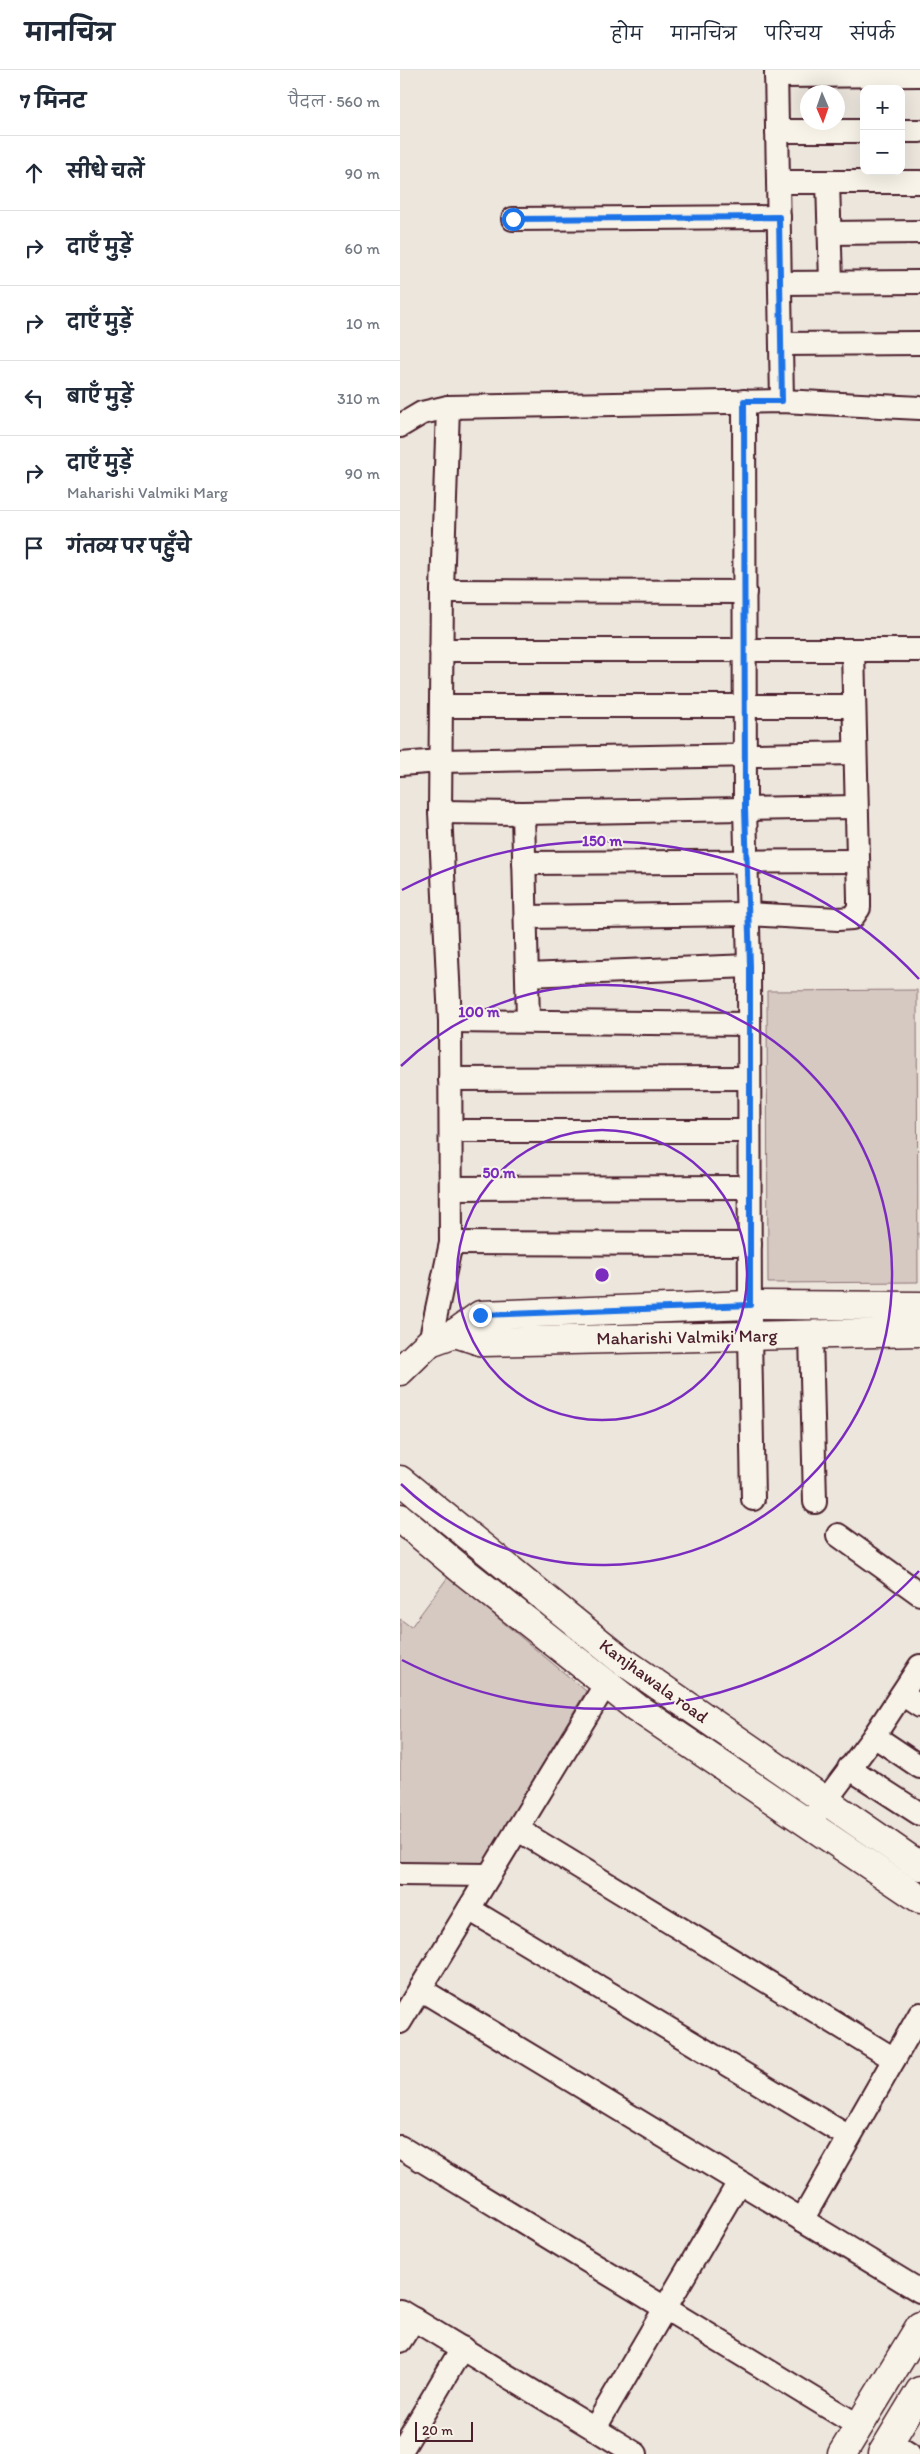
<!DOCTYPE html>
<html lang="hi">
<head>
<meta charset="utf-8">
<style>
  :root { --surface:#fff; --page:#f6f6f7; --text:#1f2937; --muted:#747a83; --line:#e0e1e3 }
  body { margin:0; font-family:Itim,"Playpen Sans Deva",sans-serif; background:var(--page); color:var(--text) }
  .controls { position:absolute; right:15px; top:15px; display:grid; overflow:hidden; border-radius:10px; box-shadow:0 5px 20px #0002 }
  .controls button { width:45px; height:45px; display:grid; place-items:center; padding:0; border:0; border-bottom:1px solid var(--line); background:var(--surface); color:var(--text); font:25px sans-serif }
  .compass { position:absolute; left:400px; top:15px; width:45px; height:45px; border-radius:50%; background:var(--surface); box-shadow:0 5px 20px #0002; rotate:178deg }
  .scale { position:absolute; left:15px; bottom:12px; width:58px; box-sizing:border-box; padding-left:5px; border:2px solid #4a1f2b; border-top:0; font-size:14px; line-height:18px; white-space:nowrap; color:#4a1f2b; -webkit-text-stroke:4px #f7f3e8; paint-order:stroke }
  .stop { position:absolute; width:15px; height:15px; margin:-11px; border:4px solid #1a73e8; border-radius:50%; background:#fff }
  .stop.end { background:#1a73e8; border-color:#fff; box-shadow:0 1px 5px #0008 }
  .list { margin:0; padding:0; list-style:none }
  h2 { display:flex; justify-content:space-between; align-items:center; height:65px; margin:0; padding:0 20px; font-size:21px }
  h2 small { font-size:16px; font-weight:400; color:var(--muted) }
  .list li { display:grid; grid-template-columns:32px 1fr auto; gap:15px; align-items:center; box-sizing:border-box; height:75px; padding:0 20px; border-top:1px solid var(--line) }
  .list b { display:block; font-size:19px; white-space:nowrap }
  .list p { margin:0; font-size:16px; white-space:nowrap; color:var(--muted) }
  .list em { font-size:16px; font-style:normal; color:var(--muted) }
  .icon { flex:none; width:28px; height:28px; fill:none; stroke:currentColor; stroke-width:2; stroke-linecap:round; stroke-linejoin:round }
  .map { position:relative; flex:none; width:520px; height:2384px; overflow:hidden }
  header { display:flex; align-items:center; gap:30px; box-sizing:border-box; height:70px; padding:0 25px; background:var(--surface); border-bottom:1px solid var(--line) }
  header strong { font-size:24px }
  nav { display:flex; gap:28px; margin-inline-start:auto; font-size:18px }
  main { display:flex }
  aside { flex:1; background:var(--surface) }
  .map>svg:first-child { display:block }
  .green { fill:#d5c9c2; stroke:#907476 }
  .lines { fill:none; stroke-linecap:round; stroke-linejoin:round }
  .minor-casing { stroke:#4a1f2b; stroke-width:26 }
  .tertiary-casing { stroke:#4a1f2b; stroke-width:31 }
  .secondary-casing { stroke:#4a1f2b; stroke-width:31 }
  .minor { stroke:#f7f3e8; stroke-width:22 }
  .tertiary { stroke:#f7f3e8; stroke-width:28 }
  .secondary { stroke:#f7f3e8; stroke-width:28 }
  .route { stroke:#1a73e8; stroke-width:6 }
  .ring { fill:none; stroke:#7b2cbf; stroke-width:2.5 }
  .labels { text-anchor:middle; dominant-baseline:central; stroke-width:4; stroke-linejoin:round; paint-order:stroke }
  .street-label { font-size:18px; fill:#4a1f2b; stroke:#f7f3e8 }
  .centre { fill:#7b2cbf; stroke:#f7f3e8; stroke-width:2.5 }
  .ring-label { font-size:15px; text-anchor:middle; font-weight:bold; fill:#7b2cbf; stroke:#f7f3e8; stroke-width:4; stroke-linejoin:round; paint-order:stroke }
</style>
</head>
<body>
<header>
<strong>मानचित्र</strong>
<nav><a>होम</a><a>मानचित्र</a><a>परिचय</a><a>संपर्क</a></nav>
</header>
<main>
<aside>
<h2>7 मिनट<small>पैदल · 560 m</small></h2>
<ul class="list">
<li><svg class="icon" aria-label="ahead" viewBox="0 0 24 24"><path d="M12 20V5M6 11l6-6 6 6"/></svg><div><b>सीधे चलें</b></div><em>90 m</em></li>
<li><svg class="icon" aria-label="right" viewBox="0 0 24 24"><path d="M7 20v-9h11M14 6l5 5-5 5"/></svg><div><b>दाएँ मुड़ें</b></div><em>60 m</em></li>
<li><svg class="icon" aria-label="right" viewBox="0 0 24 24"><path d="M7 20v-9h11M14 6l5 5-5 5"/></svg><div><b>दाएँ मुड़ें</b></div><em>10 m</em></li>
<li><svg class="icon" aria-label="left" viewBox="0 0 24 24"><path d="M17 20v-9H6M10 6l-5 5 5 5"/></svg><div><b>बाएँ मुड़ें</b></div><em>310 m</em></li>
<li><svg class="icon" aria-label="right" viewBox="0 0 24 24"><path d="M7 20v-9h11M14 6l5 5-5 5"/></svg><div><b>दाएँ मुड़ें</b><p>Maharishi Valmiki Marg</p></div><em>90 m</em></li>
<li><svg class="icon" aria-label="arrive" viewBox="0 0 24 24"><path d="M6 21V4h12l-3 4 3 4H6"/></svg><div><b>गंतव्य पर पहुँचे</b></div></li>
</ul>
</aside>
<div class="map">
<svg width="520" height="2384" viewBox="0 0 520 2384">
  <rect width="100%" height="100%" fill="#ece6dd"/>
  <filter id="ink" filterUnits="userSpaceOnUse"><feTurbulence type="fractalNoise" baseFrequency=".02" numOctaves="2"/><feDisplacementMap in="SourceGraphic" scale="10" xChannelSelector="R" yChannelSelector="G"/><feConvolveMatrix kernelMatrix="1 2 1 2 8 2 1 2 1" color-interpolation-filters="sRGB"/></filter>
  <g filter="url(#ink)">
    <g class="green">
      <path d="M517,920L518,1212L368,1213L367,921Z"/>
      <path d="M48,1507L186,1621L82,1795L0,1793V1549L11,1557Z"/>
    </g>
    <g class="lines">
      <g class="minor-casing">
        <g id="minor">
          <path d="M376,0L382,331"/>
          <path d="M376,6L520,5"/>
          <path d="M377,61H464"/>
          <path d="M501,61H520"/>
          <path d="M378,112H520"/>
          <path d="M428,112L431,212"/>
          <path d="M113,149L379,147"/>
          <path d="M430,163L520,162"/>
          <path d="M380,213L520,212"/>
          <path d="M381,274L520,273"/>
          <path d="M344,331L345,738L349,896L350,1265L353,1429"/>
          <path d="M0,356L22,343L48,337L382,331L520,338"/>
          <path d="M42,521L345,522"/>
          <path d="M41,580H520"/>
          <path d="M42,636H454"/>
          <path d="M0,694L41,691L455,683"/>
          <path d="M40,742L123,743L456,737"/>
          <path d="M123,743L128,951"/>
          <path d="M124,793L458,791"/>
          <path d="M126,847L347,844L438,849L452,848L459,838V828L453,580"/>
          <path d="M127,905L349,896"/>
          <path d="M50,951L348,954"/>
          <path d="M50,1009L349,1008"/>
          <path d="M51,1061H349"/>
          <path d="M51,1118L349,1117"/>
          <path d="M51,1173L350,1174"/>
          <path d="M411,1264L415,1432"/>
          <path d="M30,1272L51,1173L50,951L40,742L42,521L48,337"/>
          <path d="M438,1465L520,1524"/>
          <path d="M502,1624L520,1636"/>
          <path d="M474,1666L520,1697"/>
          <path d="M449,1698L520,1744"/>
          <path d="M415,1745L474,1666L520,1596"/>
          <path d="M117,1759L494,1989"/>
          <path d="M0,1804L89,1805"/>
          <path d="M69,1839L449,2067"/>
          <path d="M20,1919L520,2221"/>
          <path d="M0,1952L207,1612"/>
          <path d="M0,2077L459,2356"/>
          <path d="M402,2150L520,1944"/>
          <path d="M0,2241L236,2384"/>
          <path d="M0,2271L14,2249"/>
          <path d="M195,2358L339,2112"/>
          <path d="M490,2372L509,2384"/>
          <path d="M0,2383L62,2278"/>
        </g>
      </g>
      <g class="tertiary-casing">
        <g id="tertiary">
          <path d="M55,1263L83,1272L520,1262"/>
          <path d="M0,1301L30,1272L55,1263L80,1245L350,1235L520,1236"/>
          <path d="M442,2384L520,2256"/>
          <path d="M482,2384L520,2321"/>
        </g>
      </g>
      <g class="secondary-casing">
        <g id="secondary">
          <path d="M0,1410L220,1589L520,1796"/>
          <path d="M0,1448L62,1500L237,1638L520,1829"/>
        </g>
      </g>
      <use href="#minor" class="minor"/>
      <use href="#tertiary" class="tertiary"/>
      <use href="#secondary" class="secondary"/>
    </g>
  </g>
  <g class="lines" filter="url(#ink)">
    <path class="route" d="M80,1245L350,1235V896L345,738L344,331H382L379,147L113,149"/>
  </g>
  <g class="ring">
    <circle cx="202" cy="1205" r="145"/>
    <path d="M1 996A290 290 0 1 1 1 1414"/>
    <path d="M519 1501A434 434 0 0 1 2 1590M2 820A434 434 0 0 1 519 909"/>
  </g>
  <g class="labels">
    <g class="street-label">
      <text transform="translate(287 1267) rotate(-1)">Maharishi Valmiki Marg</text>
      <text transform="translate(254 1611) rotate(36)">Kanjhawala road</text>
    </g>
  </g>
  <circle cx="202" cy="1205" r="8" class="centre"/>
  <g class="ring-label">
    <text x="202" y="776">150 m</text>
    <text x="79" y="947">100 m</text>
    <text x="99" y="1108">50 m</text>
  </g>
</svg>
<div class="controls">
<button>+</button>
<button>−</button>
</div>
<svg class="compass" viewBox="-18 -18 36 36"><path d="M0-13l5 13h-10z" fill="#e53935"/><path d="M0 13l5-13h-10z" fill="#747a83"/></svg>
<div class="scale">20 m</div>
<div class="stop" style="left:113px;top:149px"></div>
<div class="stop end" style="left:80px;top:1245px"></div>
</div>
</main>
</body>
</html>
